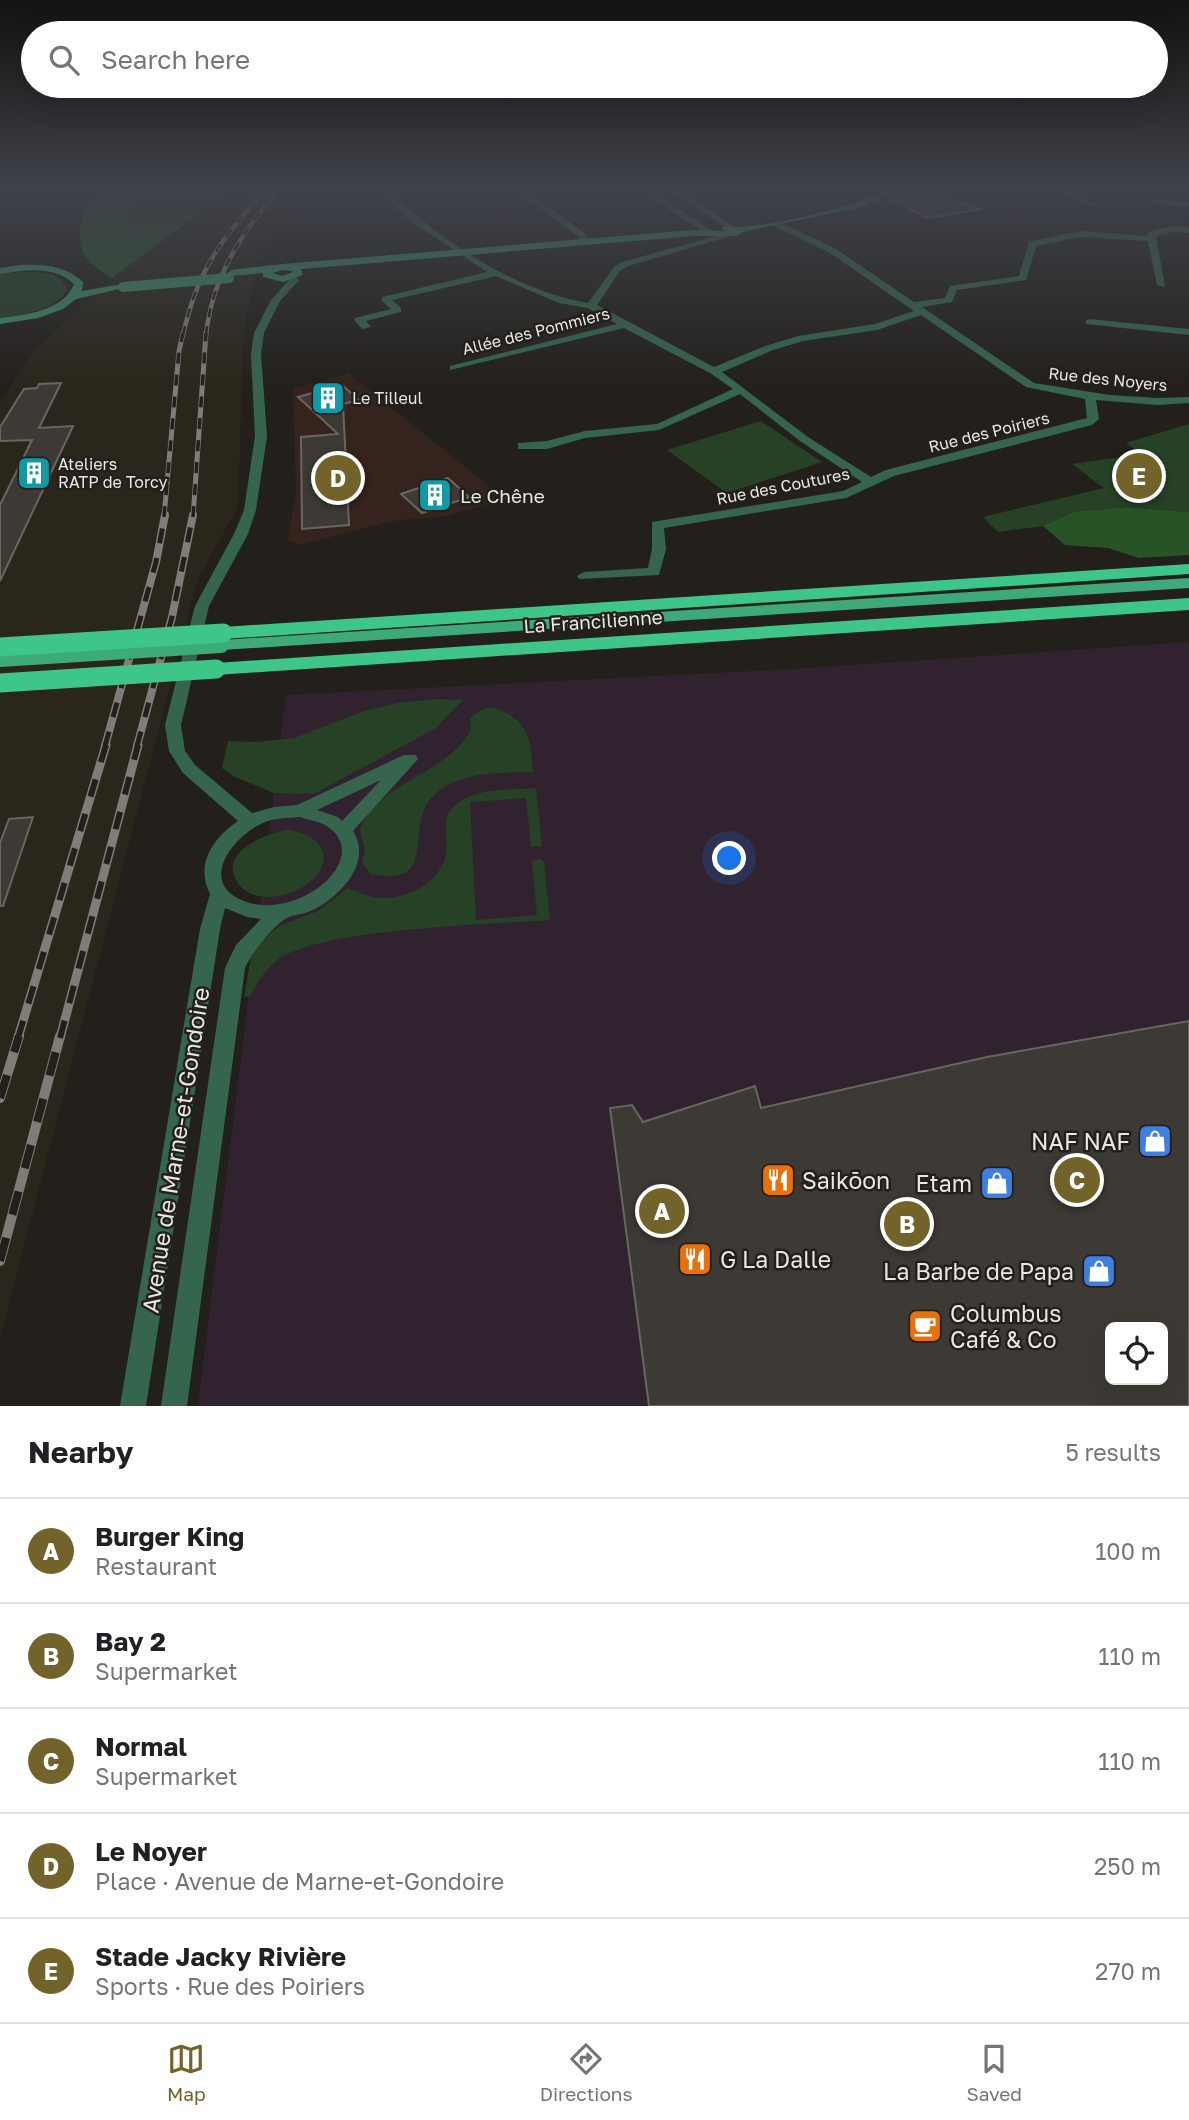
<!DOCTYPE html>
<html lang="en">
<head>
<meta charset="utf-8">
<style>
  :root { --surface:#fff; --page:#f6f6f6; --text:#202124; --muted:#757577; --line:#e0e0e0; --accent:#72632b }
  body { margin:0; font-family:"Golos Text",sans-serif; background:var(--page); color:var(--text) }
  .controls { position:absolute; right:21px; bottom:21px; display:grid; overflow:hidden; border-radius:10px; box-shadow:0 7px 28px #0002 }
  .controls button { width:63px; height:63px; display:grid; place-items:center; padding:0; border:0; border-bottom:2px solid var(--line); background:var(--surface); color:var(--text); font:35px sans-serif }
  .you { position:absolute; left:730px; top:859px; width:24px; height:24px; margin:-18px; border:5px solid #fff; border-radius:50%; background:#1a73e8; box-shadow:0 0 0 10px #1a73e833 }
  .badge { display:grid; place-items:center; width:46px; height:46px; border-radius:50%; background:var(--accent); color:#fff; font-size:23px; font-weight:700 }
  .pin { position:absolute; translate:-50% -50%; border:4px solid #fff; box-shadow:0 2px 7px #0006 }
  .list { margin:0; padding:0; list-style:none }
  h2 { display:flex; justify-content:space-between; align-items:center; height:91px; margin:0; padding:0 28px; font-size:30px }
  h2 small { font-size:23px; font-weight:400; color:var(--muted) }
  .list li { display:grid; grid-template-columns:46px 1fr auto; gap:21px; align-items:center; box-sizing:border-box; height:105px; padding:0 28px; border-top:2px solid var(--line) }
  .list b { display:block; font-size:26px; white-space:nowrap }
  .list p { margin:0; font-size:23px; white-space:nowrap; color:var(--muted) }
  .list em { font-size:23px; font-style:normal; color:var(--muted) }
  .icon { flex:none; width:38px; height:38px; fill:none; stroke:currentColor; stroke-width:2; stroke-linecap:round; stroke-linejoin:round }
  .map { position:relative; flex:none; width:1189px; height:1406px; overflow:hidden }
  .search { position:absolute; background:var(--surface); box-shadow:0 7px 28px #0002; left:21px; right:21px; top:21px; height:77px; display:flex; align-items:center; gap:18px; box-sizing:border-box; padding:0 24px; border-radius:38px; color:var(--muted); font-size:26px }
  .sheet { height:616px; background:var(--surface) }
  nav { display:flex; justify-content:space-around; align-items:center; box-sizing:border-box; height:98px; border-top:2px solid var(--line); background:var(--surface); font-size:19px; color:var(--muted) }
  nav a { display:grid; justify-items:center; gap:4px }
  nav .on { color:var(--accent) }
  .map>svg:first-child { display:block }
  .commercial { fill:#30222f; fill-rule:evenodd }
  .industrial { fill:#35231d }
  .built { fill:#2b261b }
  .green { fill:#274126 }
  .forest { fill:#285327 }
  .building { fill:#3d3a35; stroke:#696660; stroke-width:2; fill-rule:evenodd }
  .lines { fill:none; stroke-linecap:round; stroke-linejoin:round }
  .pedestrian { fill:#36654d; fill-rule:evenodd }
  .minor { fill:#36654d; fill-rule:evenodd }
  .secondary { fill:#3c8c66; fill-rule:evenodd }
  .primary { fill:#3eaa79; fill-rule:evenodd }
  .motorway { fill:#3dc58a; fill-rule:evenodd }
  .rail-far4-casing { stroke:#7f7d79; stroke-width:4.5 }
  .rail-far3-casing { stroke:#7f7d79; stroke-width:5 }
  .rail-far2-casing { stroke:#7f7d79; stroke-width:8 }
  .rail-far1-casing { stroke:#7f7d79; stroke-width:9 }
  .rail-casing { stroke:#7f7d79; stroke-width:10 }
  .rail-far4 { stroke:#23201b; stroke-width:2.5; stroke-dasharray:9; stroke-linecap:butt }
  .rail-far3 { stroke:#23201b; stroke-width:3.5; stroke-dasharray:11; stroke-linecap:butt }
  .rail-far2 { stroke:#23201b; stroke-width:5; stroke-dasharray:15; stroke-linecap:butt }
  .rail-far1 { stroke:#23201b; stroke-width:6; stroke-dasharray:18; stroke-linecap:butt }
  .rail { stroke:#23201b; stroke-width:8; stroke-dasharray:24; stroke-linecap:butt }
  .secondary-bridge { stroke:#3c8c66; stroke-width:10 }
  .primary-bridge { stroke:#3eaa79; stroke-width:16 }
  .motorway-bridge { stroke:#3dc58a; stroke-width:19 }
  .labels { text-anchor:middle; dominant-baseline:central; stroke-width:5; stroke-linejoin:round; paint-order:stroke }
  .far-street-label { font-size:16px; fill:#e8e7e3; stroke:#23201b }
  .far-poi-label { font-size:16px; fill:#e8e7e3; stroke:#23201b; text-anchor:start }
  .poi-label { font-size:19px; fill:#e8e7e3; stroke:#23201b; text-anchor:start }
  .street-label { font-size:19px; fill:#e8e7e3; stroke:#23201b }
  .near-poi-label { font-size:23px; fill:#e8e7e3; stroke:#23201b; text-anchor:end }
  .near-street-label { font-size:23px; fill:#e8e7e3; stroke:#23201b }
</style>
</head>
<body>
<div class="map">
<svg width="1189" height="1406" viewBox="0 0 1189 1406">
  <rect width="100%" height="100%" fill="#23201b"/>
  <path class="commercial" d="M1189,642V1406H198L286,695L792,669ZM1110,1327H1163V1380H1110Z"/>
  <path class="industrial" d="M348,373L484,482L502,499L449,516L392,521L301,545L287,540L296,495L293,389Z"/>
  <path class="built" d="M224,191H306L290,207L257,263L244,330L238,507L198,578L0,1338V403L36,349L112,278L193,218Z"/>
  <g class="green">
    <path d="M155,191H224C214,199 205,211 194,217C177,227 140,227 123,218L132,207Z"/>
    <path d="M22,272C38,272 62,271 67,289C57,311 21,315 0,318V274Z"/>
    <path d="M761,421L822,462L727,493L667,450Z"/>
    <path d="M1189,424V512L1127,507L1073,512L1043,526L998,532L983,517L1104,488L1072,464L1142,454L1126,443Z"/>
    <path d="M436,699L463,700L436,728L314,794L274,793L233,776L222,768L228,741L256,742L294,738L364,711L398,703Z"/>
    <path d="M492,707C529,720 530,736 533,772C501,773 461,771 435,794C401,825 443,889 370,874L362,861L365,852L360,829C381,780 446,775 471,730L470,718L485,708Z"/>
    <path d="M536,788L542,846L531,847L526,798L470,802L476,920L537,915L532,861L541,859L544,863L550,920C492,925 314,928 275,962C264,971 257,984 250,996L244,997L251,957L261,941L279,926L318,911L348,888C358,892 368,897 379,898C407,900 441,882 446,854C449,838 440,820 453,807C473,787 509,790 536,788Z"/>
    <path d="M288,830C310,833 334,847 319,872C304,895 256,909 238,883C216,852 267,833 288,830Z"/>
  </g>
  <g class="forest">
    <path d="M110,191H155L132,207L124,217C141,230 173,223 193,218L112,278C77,256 77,248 83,208Z"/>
    <path d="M1127,507L1189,512V555L1139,558L1108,548L1065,545L1043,526L1073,512Z"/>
  </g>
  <g class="building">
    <path d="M919,191L982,209L926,218L893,200L907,193Z"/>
    <path d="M61,383L39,428L73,426L0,581V505L32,440L0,441V427L24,389L37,388L39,384Z"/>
    <path d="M342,385L359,400L343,404L349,525L302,529L301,437L338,434L298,397Z"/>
    <path d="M448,478L469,497L422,513L401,494Z"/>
    <path d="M33,817L3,906H0V843L9,819Z"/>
    <path d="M1189,1021V1406H649L610,1108L632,1105L643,1122L755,1086L761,1108L987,1057ZM1110,1327H1163V1380H1110Z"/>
  </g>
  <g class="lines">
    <path class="pedestrian" d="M1055,191H1064L1098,205L1093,206Z"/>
    <g class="minor">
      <path d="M379,191H388C444,242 513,290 588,303L614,267L622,262L731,232V236L628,266L620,271L597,305L714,367L765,346L798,336L875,324L914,311L830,253L774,226V222H780L836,249L914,302L945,298L950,286L1019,276L1029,242L1080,231L1147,236L1148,232L1173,226L1189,227V233L1173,232L1156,236L1165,287L1157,285L1148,241L1080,237L1036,246L1026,280L957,290L952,302L922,307L1034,383L1110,395L1157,398L1189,397V403L1157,405L1096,400L1099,419L1092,425L894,476L846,498L664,528L666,549L659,575L579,579L577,576L584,572L648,568L652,549V522L843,491L862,482L800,441L740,394L659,430L585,438L547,449H518V443L547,441L585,431L657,424L733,389L710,373L624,328L450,370V366L617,324L588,308L559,303L496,276L392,300L401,308V312L366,321L371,327L362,329L354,320L355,318L391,309L382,301V297L487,272L412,222ZM921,315L1026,387L1085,399L1087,418L886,470L871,477L808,437L722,372L773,350L803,341L877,330Z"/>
      <path d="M516,191H526L585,233L588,244H582L578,236Z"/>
      <path d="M641,191H651L712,231L705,233Z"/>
      <path d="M670,191H680L735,227L728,229Z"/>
      <path d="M1160,200L1189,203V207L1157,204L1156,202Z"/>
      <path d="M293,274L299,280L280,301L264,333L261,354L267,436L256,510L248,534L209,606L181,725L185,751L195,765L252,813L274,807L297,805L404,755H416L418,759L353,831C374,864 336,901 308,912C301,915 293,914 287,918C273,925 251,954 245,968L187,1406H161L225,968L236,945L261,919L247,917L225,908L220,929L146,1406H120L200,929L210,894C195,864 213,838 238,821L183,773L169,751L165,725L195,606L234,534L244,510L255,436L251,354L254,333L271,300L289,280L290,275ZM381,780L342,821L338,817L317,810ZM300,817C307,820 318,821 325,825C378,857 295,926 239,899C199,879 235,835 263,823C274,818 287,818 300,817Z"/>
      <path d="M1090,319L1189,329V335L1086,324V320Z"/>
    </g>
    <g class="secondary">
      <path d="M885,191H897L863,207L742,232L737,236H694L301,269L303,275L283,282L263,277V273L232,276L227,273L232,270L282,264L694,230L727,231L723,230V226C728,226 733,227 739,227C787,223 840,210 885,191ZM282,270L292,271L293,272L282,276L273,273Z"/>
      <path d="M20,265C43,264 65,265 83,282L82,291L123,284L128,287L76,299L63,309L38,318L0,324V318C24,315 64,311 74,284C54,265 25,270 0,274V268Z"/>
    </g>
    <path class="primary" d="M1189,578V588L221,650L213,645L221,640Z"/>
    <g class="motorway">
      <path d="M1189,564V574L223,639L213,633L223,627Z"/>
      <path d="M1189,598V610L216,675L209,673L206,669L209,665L216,663Z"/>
    </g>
    <g class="rail-far4-casing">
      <g id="rail-far4">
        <path d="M183,335C198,268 220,242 264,191"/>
        <path d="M206,335C212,278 241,234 277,191"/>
      </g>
    </g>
    <g class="rail-far3-casing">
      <g id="rail-far3">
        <path d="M164,517L179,351L183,333"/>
        <path d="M193,517L206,333"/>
      </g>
    </g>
    <g class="rail-far2-casing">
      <g id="rail-far2">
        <path d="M105,746L156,562L165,515"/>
        <path d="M137,746L172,617L193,515"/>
      </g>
    </g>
    <g class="rail-far1-casing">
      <g id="rail-far1">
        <path d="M18,1038L106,745"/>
        <path d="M60,1038L138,745"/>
      </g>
    </g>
    <g class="rail-casing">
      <g id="rail">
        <path d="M0,1098L19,1036"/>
        <path d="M0,1261L60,1036"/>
      </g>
    </g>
    <use href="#rail-far4" class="rail-far4"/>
    <use href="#rail-far3" class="rail-far3"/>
    <use href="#rail-far2" class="rail-far2"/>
    <use href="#rail-far1" class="rail-far1"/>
    <use href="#rail" class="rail"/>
    <path class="secondary-bridge" d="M123,287L229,278"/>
    <path class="primary-bridge" d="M0,659L221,645"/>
    <g class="motorway-bridge">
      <path d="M0,647L223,633"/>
      <path d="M0,683L216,669"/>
    </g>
  </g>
  <linearGradient id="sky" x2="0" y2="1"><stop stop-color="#13120f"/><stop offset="0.49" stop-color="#3f424a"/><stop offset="1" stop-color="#3f424a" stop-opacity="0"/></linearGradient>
  <rect width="1189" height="388" fill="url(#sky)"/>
  <defs>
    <g id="building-square" transform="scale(1.75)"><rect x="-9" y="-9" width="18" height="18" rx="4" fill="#0f9aa8" stroke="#23201b"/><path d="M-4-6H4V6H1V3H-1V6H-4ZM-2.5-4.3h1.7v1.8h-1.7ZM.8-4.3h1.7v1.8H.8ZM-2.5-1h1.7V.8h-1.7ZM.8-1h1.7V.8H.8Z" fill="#fff"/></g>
    <g id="shop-square" transform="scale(1.75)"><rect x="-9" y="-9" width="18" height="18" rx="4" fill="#3f7fe0" stroke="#23201b"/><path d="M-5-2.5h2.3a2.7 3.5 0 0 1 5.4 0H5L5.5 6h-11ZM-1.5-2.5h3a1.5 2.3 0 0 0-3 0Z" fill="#fff"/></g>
    <g id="restaurant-square" transform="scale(1.75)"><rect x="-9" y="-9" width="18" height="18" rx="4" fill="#e8710a" stroke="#23201b"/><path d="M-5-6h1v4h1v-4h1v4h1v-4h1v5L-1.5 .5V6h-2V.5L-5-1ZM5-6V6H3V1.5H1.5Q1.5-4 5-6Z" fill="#fff"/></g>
    <g id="cafe-square" transform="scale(1.75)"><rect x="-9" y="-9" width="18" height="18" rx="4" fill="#e8710a" stroke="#23201b"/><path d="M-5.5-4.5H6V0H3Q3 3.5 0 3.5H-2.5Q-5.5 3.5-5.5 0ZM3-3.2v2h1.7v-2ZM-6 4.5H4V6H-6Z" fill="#fff"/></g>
  </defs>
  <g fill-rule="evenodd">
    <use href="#building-square" x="328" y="398"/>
    <use href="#building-square" x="34" y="473"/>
    <use href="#building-square" x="435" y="495"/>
    <use href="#shop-square" x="1155" y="1141"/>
    <use href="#restaurant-square" x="778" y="1180"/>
    <use href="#shop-square" x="997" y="1183"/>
    <use href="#restaurant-square" x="695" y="1259"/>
    <use href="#shop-square" x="1099" y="1271"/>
    <use href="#cafe-square" x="925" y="1326"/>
  </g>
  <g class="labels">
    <g class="far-street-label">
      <text transform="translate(536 331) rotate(-14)">Allée des Pommiers</text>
      <text transform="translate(1108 379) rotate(6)">Rue des Noyers</text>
      <text transform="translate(989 432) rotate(-14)">Rue des Poiriers</text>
      <text transform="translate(783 486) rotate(-11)">Rue des Coutures</text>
    </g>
    <g class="far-poi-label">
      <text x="352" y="398">Le Tilleul</text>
      <text x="58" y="464">Ateliers<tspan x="58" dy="18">RATP de Torcy</tspan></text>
    </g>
    <g class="poi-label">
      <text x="460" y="495">Le Chêne</text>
    </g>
    <g class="street-label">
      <text transform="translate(593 621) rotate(-4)">La Francilienne</text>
    </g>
    <g class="near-poi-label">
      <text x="1130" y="1141">NAF NAF</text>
      <text x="802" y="1180" text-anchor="start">Saikōon</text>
      <text x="972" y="1183">Etam</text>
      <text x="720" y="1259" text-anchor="start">G La Dalle</text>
      <text x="1074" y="1271">La Barbe de Papa</text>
      <text x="950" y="1313" text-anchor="start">Columbus<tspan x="950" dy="26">Café &amp; Co</tspan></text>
    </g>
    <g class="near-street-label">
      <text transform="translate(175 1150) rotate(-81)">Avenue de Marne-et-Gondoire</text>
    </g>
  </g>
</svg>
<div class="controls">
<button><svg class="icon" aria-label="locate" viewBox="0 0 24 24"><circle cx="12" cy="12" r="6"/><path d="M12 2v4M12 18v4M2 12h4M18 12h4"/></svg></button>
</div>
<div class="you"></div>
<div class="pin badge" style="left:662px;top:1211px">A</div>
<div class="pin badge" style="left:907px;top:1224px">B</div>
<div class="pin badge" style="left:1077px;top:1180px">C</div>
<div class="pin badge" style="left:338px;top:478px">D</div>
<div class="pin badge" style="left:1139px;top:476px">E</div>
<div class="search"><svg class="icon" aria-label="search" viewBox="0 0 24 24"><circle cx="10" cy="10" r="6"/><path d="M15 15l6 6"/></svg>Search here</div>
</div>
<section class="sheet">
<h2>Nearby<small>5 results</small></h2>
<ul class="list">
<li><span class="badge">A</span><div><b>Burger King</b><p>Restaurant</p></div><em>100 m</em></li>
<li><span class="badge">B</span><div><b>Bay 2</b><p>Supermarket</p></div><em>110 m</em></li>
<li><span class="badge">C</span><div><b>Normal</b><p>Supermarket</p></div><em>110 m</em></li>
<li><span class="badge">D</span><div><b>Le Noyer</b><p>Place · Avenue de Marne-et-Gondoire</p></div><em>250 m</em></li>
<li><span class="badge">E</span><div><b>Stade Jacky Rivière</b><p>Sports · Rue des Poiriers</p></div><em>270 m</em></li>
</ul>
</section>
<nav>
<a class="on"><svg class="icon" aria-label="map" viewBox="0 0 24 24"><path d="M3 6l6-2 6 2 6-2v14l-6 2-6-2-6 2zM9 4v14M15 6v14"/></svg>Map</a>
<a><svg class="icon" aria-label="directions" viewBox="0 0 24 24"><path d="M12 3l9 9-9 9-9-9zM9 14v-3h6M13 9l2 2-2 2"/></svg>Directions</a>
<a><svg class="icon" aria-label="saved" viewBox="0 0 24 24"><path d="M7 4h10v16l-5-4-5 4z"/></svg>Saved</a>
</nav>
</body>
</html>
